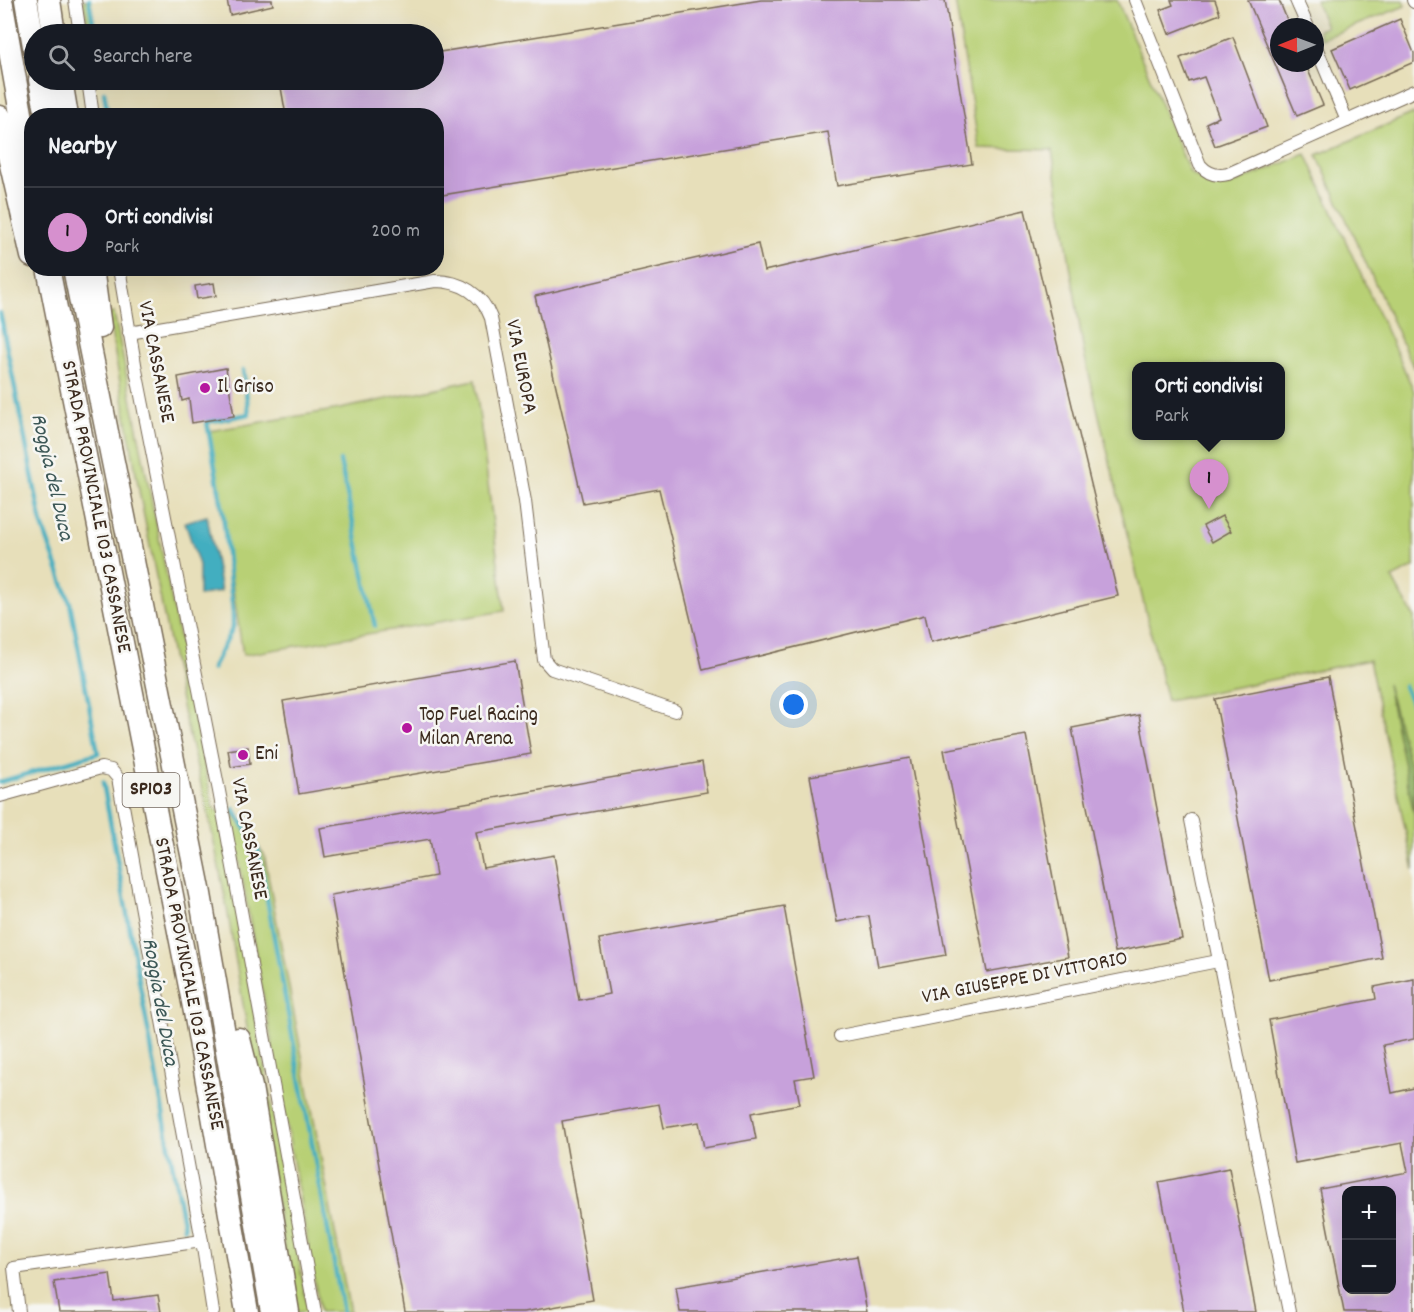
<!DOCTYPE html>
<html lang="en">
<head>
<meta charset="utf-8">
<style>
  :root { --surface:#171b24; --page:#20242c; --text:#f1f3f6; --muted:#9ea1a6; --line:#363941; --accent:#d690ce }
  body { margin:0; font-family:Dekko,sans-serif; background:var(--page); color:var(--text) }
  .controls { position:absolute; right:18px; bottom:18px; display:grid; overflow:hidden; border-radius:12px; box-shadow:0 6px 24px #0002 }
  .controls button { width:54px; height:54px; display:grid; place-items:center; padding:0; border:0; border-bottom:2px solid var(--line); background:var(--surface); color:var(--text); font:30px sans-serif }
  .compass { position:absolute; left:1270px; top:18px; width:54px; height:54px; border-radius:50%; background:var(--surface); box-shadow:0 6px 24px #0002; rotate:269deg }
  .you { position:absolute; left:794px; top:705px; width:21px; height:21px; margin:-15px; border:4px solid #fff; border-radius:50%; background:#1a73e8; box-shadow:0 0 0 9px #1a73e833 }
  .badge { display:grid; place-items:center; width:39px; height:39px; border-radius:50%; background:var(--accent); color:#111; font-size:20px; font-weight:700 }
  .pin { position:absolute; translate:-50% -50px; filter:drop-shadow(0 2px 3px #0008) }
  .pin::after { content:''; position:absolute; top:32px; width:21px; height:18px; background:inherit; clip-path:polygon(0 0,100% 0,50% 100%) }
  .popup { position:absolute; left:1132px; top:362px; width:153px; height:78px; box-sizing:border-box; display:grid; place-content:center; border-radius:12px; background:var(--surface); filter:drop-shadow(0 2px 4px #0005); font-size:20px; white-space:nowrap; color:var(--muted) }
  .popup b { font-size:22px; color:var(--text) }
  .popup::after { content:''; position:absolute; left:50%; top:100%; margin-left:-12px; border:12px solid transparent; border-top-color:var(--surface) }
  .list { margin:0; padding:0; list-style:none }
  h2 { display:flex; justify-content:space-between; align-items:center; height:78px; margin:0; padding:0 24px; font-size:26px }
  h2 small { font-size:20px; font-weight:400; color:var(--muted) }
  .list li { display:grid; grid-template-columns:39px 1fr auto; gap:18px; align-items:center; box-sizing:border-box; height:90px; padding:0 24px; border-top:2px solid var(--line) }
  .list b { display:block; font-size:22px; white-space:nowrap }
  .list p { margin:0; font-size:20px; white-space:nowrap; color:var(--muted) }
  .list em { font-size:20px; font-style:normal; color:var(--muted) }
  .icon { flex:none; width:33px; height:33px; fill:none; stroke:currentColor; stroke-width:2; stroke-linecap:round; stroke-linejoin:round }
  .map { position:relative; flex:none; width:1414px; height:1312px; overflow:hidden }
  .search { position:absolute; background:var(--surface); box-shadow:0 6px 24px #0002; left:24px; top:24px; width:420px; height:66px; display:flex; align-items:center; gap:15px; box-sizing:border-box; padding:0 21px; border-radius:33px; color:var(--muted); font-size:22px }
  .panel { position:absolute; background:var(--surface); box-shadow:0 6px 24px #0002; left:24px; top:108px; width:420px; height:168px; border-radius:24px }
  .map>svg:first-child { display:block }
  .green { fill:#b8d075; stroke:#7a7d4a; stroke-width:1.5; fill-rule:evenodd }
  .forest { fill:#92b266; stroke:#666e42; stroke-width:1.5 }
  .water { fill:#42aec0; stroke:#3e6c6f; stroke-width:1.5 }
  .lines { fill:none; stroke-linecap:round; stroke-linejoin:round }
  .stream { stroke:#42aec0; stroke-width:4.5 }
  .building { fill:#c7a1db; fill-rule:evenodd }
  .street-casing { stroke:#776955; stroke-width:14 }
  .highway-casing { stroke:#776955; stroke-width:25 }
  .street { stroke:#fff; stroke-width:12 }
  .highway { stroke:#fff; stroke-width:22 }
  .poi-dot { fill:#b5179e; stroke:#f6f6f2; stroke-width:2 }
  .labels { text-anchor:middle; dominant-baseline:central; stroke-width:5; stroke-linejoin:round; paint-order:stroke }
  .shield { fill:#f6f6f2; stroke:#73675e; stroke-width:1.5 }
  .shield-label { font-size:20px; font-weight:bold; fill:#3b2a1e }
  .street-label { font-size:21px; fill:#3b2a1e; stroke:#f6f6f2 }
  .poi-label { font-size:21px; fill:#3b2a1e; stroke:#f6f6f2; text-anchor:start }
  .water-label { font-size:22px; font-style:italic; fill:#3d5857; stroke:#f6f6f2 }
</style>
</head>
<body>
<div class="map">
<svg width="1414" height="1312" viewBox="0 0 1414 1312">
  <rect width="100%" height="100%" fill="#f6f6f2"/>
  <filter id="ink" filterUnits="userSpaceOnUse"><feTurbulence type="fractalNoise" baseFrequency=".0167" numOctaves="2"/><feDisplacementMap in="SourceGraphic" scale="12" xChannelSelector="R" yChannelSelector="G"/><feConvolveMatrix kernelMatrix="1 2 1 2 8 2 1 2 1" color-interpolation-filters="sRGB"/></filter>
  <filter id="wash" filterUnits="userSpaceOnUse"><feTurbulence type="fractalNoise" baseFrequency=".008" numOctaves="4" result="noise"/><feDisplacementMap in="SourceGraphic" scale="24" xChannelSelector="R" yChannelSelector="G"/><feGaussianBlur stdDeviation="1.35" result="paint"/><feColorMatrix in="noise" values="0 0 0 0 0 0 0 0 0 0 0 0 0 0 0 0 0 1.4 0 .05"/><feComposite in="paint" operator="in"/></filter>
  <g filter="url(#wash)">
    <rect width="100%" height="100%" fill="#e7dfba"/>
    <g class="green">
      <path d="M83,0H90L96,33L89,34Z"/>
      <path d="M955,0H1117L1190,173L1209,185L1227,186L1306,154L1414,391V567L1392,578L1414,617V870L1369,660L1167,701L1084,353L1052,150L979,148ZM1137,366H1281V436H1137Z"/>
      <path d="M1315,0H1403L1405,6L1321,39L1318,30L1326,27Z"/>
      <path d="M1414,113V369L1317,155Z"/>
      <path d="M114,313L213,807L220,813L308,1312H295L225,897L208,813L183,711L140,496L108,314Z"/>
      <path d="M475,380L504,611L243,655L209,431L340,409Z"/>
      <path d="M230,810L264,854L350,1312H320Z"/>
    </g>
    <path class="forest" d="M1387,684L1414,780V814Z"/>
    <path class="water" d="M207,516L221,591L199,596V565L185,522Z"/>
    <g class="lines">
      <g class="stream">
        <path d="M89,0L93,23"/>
        <path d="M104,92L108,116"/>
        <path d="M135,268L136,272"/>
        <path d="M0,313L42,525L70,603L98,753L0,782"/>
        <path d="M340,461L375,626"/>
        <path d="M212,669L233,627V613L223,512L207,422L249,414L243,370"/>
        <path d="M1404,686L1414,709"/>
        <path d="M103,782L184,1228"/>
        <path d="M234,809L258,850L343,1312"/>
      </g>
    </g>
    <g id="blocks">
      <g class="building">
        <path d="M227,0H272L273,5L230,15Z"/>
        <path d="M761,0H945L972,164L837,186L828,132L436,196V116H286L280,82L294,80H434V53Z"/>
        <path d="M1171,0H1215L1220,14L1169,34L1160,10L1173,5Z"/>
        <path d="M1248,0H1279L1290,27H1279V63H1305L1323,105L1297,116Z"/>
        <path d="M1400,19L1414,53V62L1350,90L1332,49Z"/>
        <path d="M1233,37L1267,127L1215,146L1206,123L1219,117L1204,77L1189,82L1180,58Z"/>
        <path d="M1025,210L1118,596L931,642L925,615L703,670L659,489L583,503L535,296L758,244L764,271Z"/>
        <path d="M214,283L216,296L197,299L195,286Z"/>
        <path d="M226,368L234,416L192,423L189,399L182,401L178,377Z"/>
        <path d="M1222,516L1231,531L1212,542L1203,526Z"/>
        <path d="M515,661L531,754L299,794L283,701Z"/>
        <path d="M1328,677L1382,958L1269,980L1215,699Z"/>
        <path d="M1139,715L1182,939L1115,952L1072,728Z"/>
        <path d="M1026,735L1068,957L987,972L944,750Z"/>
        <path d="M248,747L250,764L231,767L228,750Z"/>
        <path d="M910,758L946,955L878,967L869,916L837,922L810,776Z"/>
        <path d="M702,762L707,792L476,832L483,868L554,855L579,1000L609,994L599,939L784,906L814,1076L795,1079L800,1104L751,1113L756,1139L704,1148L699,1122L664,1128L659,1104L562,1121L593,1300L524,1312H405L331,895L436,876L430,839L325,857L320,828Z"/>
        <path d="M1414,979V1039L1383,1045L1392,1093L1414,1088V1312H1344L1320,1189L1408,1172L1402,1143L1295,1163L1269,1020L1376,999L1374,987ZM1347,1191H1392V1290H1347Z"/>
        <path d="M1229,1168L1256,1312H1184L1159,1182Z"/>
        <path d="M857,1256L867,1312H680L676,1287Z"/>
        <path d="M110,1274L114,1301L158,1295L161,1312H59L54,1282Z"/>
      </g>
    </g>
  </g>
  <g filter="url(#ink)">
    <use href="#blocks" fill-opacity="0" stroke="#776955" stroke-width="1.5"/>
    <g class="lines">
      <g class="street-casing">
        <g id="street">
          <path d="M75,0L80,34"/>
          <path d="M1135,0L1200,165C1208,174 1217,177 1228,174L1414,91"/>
          <path d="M1296,0L1308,27"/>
          <path d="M1413,0L1414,2"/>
          <path d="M1315,45L1347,121"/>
          <path d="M88,80L93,116"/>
          <path d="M119,268L136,370L219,791L315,1312"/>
          <path d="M129,333L435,281C461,281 482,294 491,318L525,501L544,660L552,669L675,711"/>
          <path d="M0,796L101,768L111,770L118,778L202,1241"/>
          <path d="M1191,820L1289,1312"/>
          <path d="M840,1036L1218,961"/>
          <path d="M19,1312L14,1268L202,1241L213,1312"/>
        </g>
      </g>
      <g class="highway-casing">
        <g id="highway">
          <path d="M1,0L32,176"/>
          <path d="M26,0L34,46"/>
          <path d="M49,0L54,34"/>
          <path d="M40,80L47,116"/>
          <path d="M61,80L67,116"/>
          <path d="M0,117L32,256"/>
          <path d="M48,268L195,1012L247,1312"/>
          <path d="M74,268L200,894L272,1312"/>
          <path d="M92,268L100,327"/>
          <path d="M239,1039L251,1087L288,1312"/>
        </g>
      </g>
      <use href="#street" class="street"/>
      <use href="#highway" class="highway"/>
    </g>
  </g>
  <g class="poi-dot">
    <circle cx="205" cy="388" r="6"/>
    <circle cx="407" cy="728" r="6"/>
    <circle cx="243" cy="755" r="6"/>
  </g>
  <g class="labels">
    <rect class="shield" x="122.5" y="773" width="57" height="34" rx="4.5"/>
    <g class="shield-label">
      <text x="151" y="790">SP103</text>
    </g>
    <g class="street-label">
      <text transform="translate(155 362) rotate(79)">VIA CASSANESE</text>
      <text transform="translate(520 367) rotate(79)">VIA EUROPA</text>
      <text transform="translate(95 507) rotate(79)">STRADA PROVINCIALE 103 CASSANESE</text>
      <text transform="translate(248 839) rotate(79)">VIA CASSANESE</text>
      <text transform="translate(1025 979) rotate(-11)">VIA GIUSEPPE DI VITTORIO</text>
      <text transform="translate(188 984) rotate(79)">STRADA PROVINCIALE 103 CASSANESE</text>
    </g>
    <g class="poi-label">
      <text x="217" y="388">Il Griso</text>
      <text x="419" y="716">Top Fuel Racing<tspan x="419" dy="24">Milan Arena</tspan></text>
      <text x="255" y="755">Eni</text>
    </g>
    <g class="water-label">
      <text transform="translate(51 477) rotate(77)">Roggia del Duca</text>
      <text transform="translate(159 1002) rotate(80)">Roggia del Duca</text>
    </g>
  </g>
</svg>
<div class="controls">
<button>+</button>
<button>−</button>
</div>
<svg class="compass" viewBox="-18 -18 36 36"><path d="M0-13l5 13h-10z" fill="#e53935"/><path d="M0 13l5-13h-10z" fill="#9ea1a6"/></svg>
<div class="you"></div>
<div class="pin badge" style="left:1209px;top:509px">1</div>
<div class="popup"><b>Orti condivisi</b>Park</div>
<div class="search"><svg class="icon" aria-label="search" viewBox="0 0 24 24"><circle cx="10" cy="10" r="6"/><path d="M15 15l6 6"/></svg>Search here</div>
<section class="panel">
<h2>Nearby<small></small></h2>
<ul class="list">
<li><span class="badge">1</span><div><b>Orti condivisi</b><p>Park</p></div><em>200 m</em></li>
</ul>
</section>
</div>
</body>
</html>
